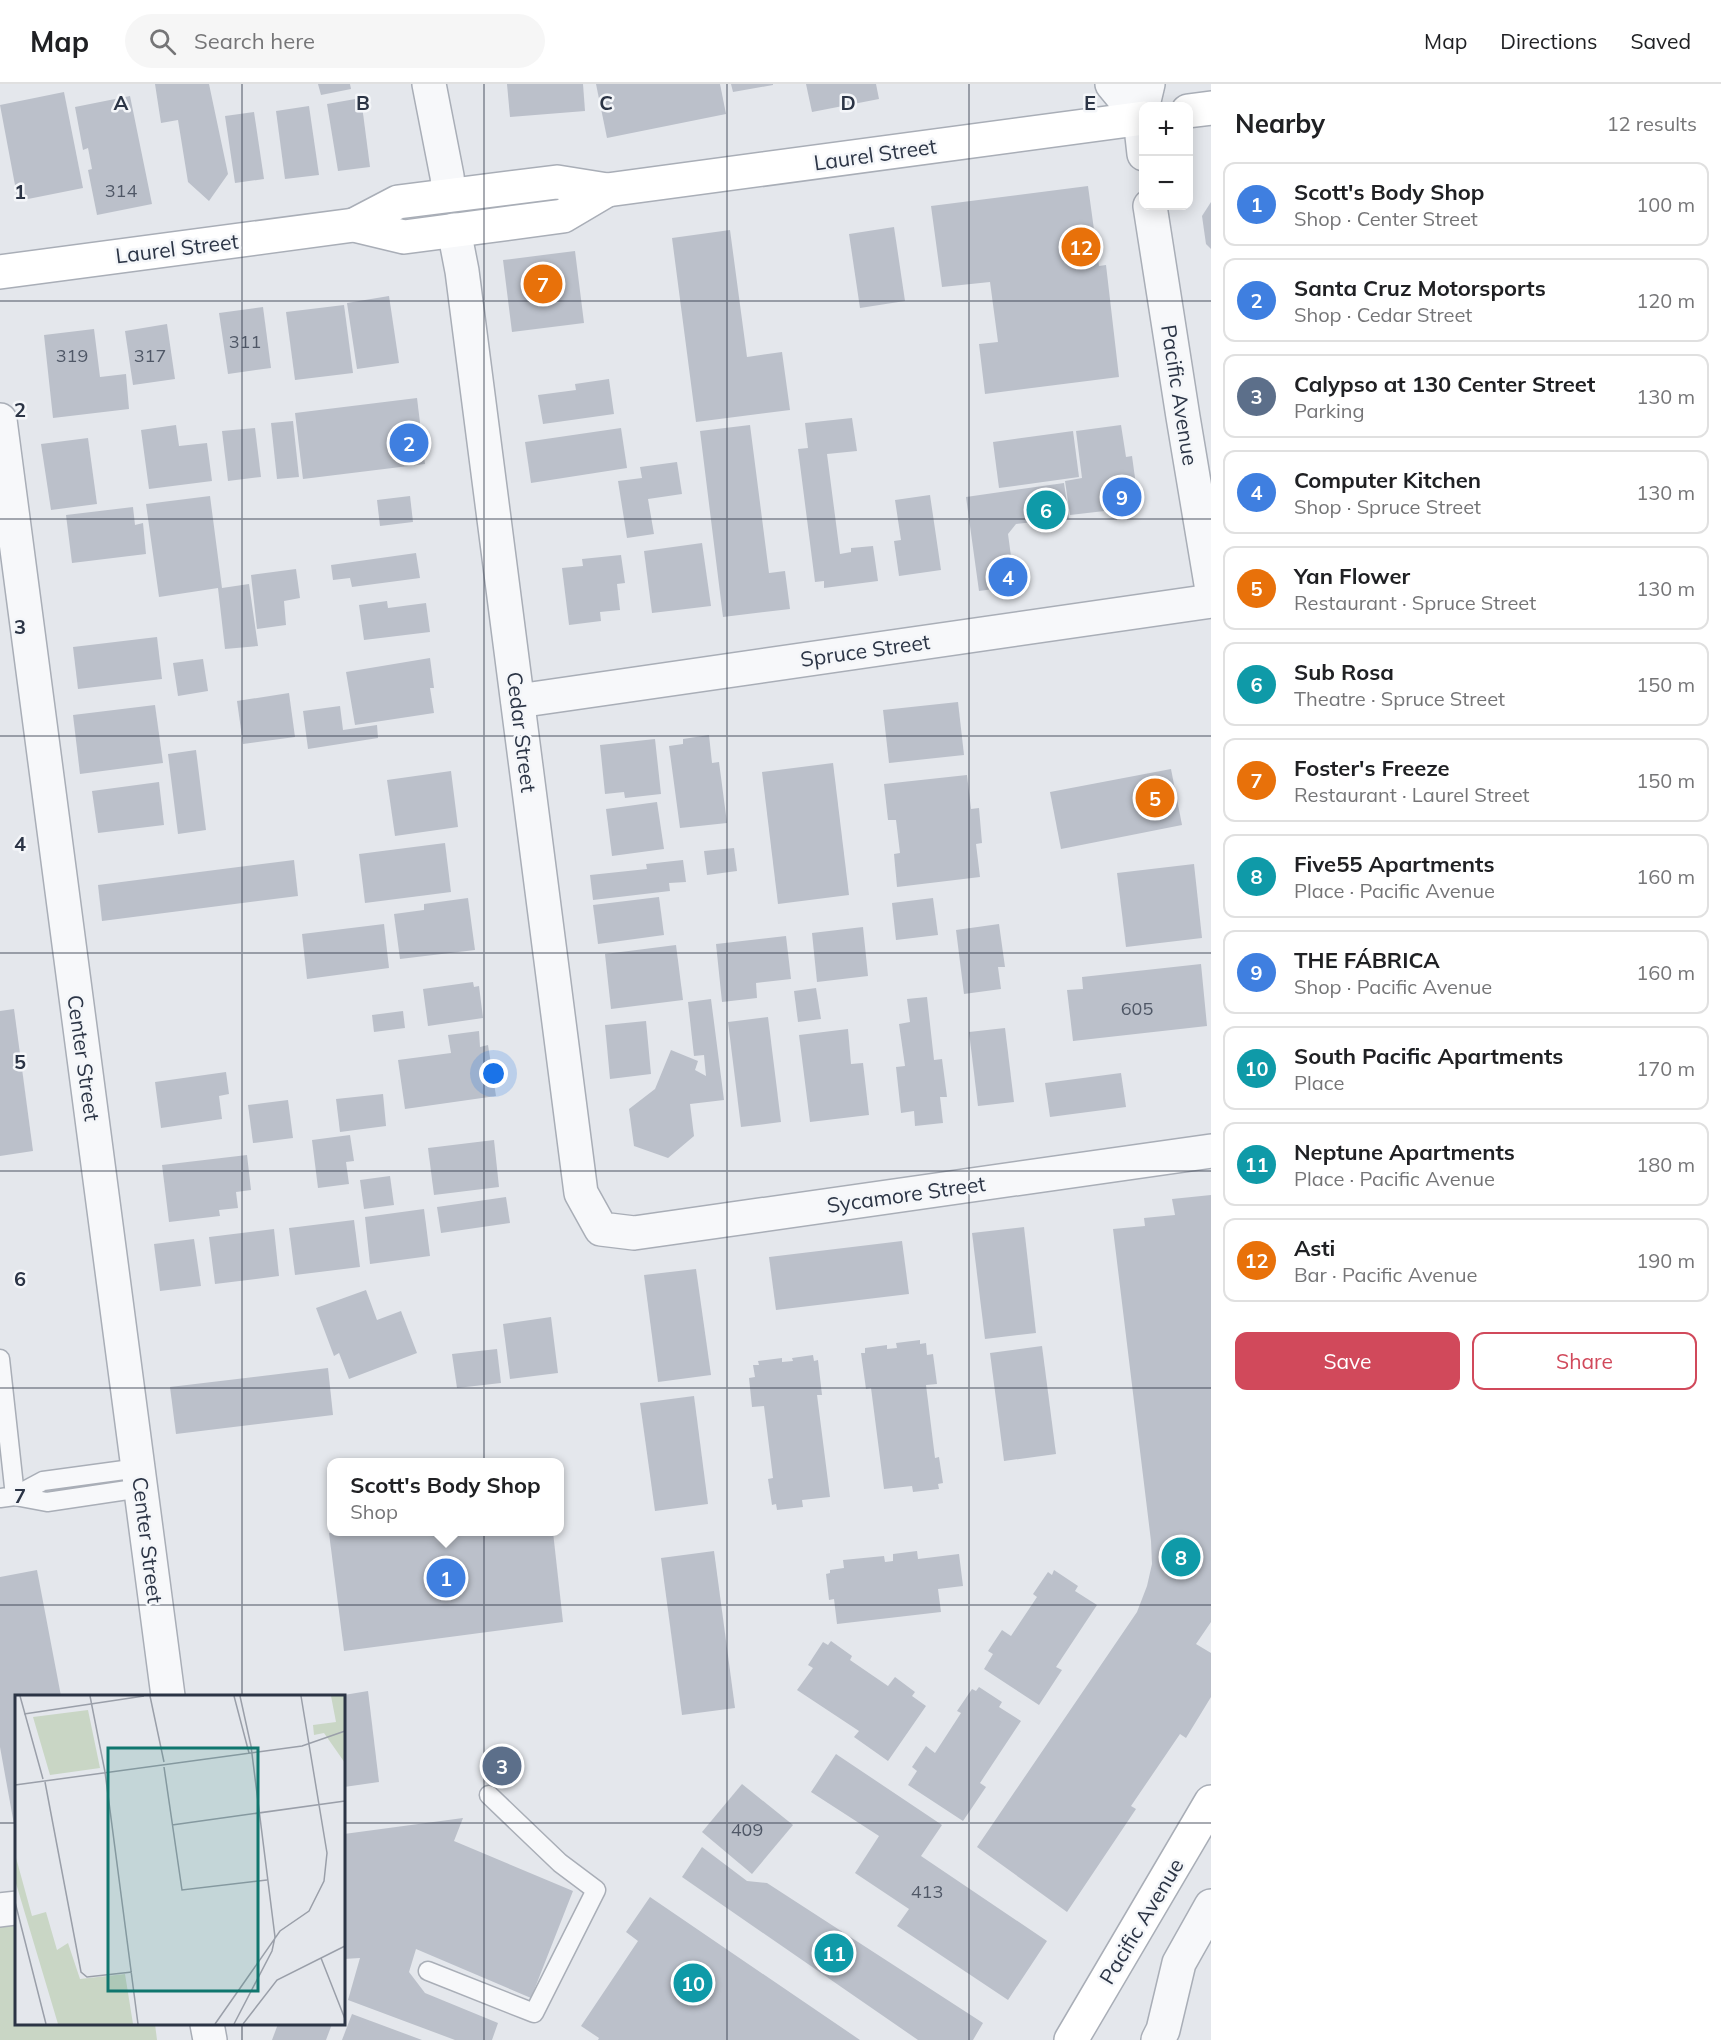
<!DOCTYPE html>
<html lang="en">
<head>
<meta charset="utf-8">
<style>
  :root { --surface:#fff; --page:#f6f6f6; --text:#202124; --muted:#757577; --line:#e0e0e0; --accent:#d1495b }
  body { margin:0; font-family:Mulish,sans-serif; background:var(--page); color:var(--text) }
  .controls { position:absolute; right:18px; top:18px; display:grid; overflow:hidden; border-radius:12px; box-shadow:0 3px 15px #0003 }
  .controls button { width:54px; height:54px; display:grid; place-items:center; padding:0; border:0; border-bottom:2px solid var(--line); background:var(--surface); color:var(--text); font:30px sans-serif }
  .you { position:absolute; left:494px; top:990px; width:21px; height:21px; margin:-15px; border:4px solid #fff; border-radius:50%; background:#1a73e8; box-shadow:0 0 0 9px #1a73e833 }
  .badge { display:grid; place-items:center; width:39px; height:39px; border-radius:50%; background:var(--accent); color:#fff; font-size:20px; font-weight:700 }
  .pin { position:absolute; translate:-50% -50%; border:3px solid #fff; box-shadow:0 2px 6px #0006 }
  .popup { position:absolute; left:327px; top:1374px; width:237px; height:78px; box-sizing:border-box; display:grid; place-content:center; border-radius:12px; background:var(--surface); filter:drop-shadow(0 2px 4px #0005); font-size:20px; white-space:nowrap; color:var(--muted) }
  .popup b { font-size:22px; color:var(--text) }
  .popup::after { content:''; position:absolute; left:50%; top:100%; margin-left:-12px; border:12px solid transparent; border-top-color:var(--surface) }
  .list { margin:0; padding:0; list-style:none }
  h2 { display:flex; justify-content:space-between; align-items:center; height:78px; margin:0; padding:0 24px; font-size:26px }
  h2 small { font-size:20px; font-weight:400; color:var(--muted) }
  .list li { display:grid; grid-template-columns:39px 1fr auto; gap:18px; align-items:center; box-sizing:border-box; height:84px; margin:0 12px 12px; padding:0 12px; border:2px solid var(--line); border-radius:12px }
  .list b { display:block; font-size:22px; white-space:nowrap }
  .list p { margin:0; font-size:20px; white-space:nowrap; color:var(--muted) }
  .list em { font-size:20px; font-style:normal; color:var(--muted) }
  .actions { display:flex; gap:12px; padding:18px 24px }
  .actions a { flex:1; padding:14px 0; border:2px solid var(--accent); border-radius:12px; text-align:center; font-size:21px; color:var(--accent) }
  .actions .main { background:var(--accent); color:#fff }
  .icon { flex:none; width:33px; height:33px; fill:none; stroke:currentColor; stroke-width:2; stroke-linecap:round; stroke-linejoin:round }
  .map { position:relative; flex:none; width:1211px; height:1956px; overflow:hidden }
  header { display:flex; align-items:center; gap:36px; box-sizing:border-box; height:84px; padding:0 30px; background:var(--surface); border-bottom:2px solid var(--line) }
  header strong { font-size:28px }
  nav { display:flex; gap:33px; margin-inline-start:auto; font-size:21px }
  .search { width:420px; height:54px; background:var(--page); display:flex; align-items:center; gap:15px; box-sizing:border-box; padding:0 21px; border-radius:33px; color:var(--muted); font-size:22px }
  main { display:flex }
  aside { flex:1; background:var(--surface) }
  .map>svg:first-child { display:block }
  .green { fill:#c9d6c5 }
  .building { fill:#bbc0ca }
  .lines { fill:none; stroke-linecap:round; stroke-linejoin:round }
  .service-casing { stroke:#a9aeb7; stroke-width:21 }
  .minor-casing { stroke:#a9aeb7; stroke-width:36 }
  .tertiary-casing { stroke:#a9aeb7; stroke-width:36 }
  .secondary-casing { stroke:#a9aeb7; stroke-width:36 }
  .service { stroke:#f7f8fa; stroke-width:18 }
  .minor { stroke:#f7f8fa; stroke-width:33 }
  .tertiary { stroke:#f7f8fa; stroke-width:33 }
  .secondary { stroke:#fff; stroke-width:33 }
  .grid { fill:none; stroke:#2b3445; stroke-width:1.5; stroke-opacity:0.55 }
  .labels { text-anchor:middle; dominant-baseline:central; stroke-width:5; stroke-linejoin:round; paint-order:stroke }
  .number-label { font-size:18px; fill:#4f5766 }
  .street-label { font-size:21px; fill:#2b3445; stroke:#f4f6f9 }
  .inset-road { fill:none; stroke:#9a9fa9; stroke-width:1.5 }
  .view { fill:#0f766e; fill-opacity:0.15; stroke:#0f766e; stroke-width:3 }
  .inset-edge { fill:none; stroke:#2b3445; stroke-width:3 }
  .grid-label { font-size:20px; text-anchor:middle; font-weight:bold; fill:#2b3445; stroke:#f4f6f9; stroke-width:5; stroke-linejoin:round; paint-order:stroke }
</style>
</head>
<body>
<header>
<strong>Map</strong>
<div class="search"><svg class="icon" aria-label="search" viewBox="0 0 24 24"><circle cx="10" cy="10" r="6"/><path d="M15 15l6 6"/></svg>Search here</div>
<nav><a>Map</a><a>Directions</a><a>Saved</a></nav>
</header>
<main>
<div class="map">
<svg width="1211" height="1956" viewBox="0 0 1211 1956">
  <rect width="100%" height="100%" fill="#e4e7ec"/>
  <path class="green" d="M16,1834V1940H155L157,1956H0V1836Z"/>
  <g class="building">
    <path d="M155,0H209L228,90L209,117L188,98L178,36L161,39Z"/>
    <path d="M318,0H350L351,5L321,11Z"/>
    <path d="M507,0H583L585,27L510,33Z"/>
    <path d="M596,0H720L726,30L607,54Z"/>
    <path d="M731,0H773V1L733,8Z"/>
    <path d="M806,0H876L879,15L812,28Z"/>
    <path d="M64,8L83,104L18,117L0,21Z"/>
    <path d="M130,12L152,120L97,131L88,86L92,85L88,64L83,66L75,23Z"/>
    <path d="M361,14L370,83L338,87L327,20Z"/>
    <path d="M309,22L319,91L285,95L276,27Z"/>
    <path d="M254,28L264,95L235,99L225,32Z"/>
    <path d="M1088,102L1099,182L1106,181L1119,293L985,310L979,260L998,258L990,198L942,203L931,122Z"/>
    <path d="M1211,118V165L1206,160L1202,132Z"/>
    <path d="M894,143L905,217L860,224L849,150Z"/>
    <path d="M730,146L747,273L782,268L790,326L696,338L672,154Z"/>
    <path d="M575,167L584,239L512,248L503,176Z"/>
    <path d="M389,212L399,279L357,285L347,219Z"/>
    <path d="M344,221L353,289L295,296L286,228Z"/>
    <path d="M263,223L271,284L228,290L219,229Z"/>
    <path d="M167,240L175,295L133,301L125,247Z"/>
    <path d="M94,245L100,293L126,290L129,325L53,334L44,251Z"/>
    <path d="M609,295L614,330L543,340L538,311L576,306L575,300Z"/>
    <path d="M417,314L425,380L303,395L295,329Z"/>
    <path d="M852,334L857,367L827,370L840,470L851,468V464L873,462L878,497L824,504V497L815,498L798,365L808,364L805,339Z"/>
    <path d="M293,337L299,393L277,395L271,339Z"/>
    <path d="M176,341L179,362L207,359L212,397L149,405L141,346Z"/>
    <path d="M750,341L769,489L785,487L790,525L723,533L700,347Z"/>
    <path d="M1121,341L1126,373L1132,372L1139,423L1070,431L1065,397L1082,394L1076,347Z"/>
    <path d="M255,344L261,393L228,397L222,347Z"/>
    <path d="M621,344L627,384L531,399L525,358Z"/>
    <path d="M1073,347L1079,393L999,404L993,358Z"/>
    <path d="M88,354L97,420L51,426L41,360Z"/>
    <path d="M677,378L682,410L648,415L654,450L627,454L618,397L642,394L640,383Z"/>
    <path d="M1064,399L1069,434L1016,440L1008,450L1015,502L979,507L966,413Z"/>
    <path d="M930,411L941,486L899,492L894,457L901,456L895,416Z"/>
    <path d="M210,412L222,504L249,500L258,562L225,565L218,504L159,513L146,420Z"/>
    <path d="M410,412L413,438L380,442L377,416Z"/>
    <path d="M133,423L135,441L143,439L146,470L72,479L66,431Z"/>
    <path d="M702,459L711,522L652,529L644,467Z"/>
    <path d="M416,469L420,494L352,503L350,494L333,496L331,481Z"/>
    <path d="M621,471L625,499L617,500L620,526L600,528L601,537L569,541L562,484L583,482L582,475Z"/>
    <path d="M296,485L300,514L284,517L286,541L257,545L251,491Z"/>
    <path d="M387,517L388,524L426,519L430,548L364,556L359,521Z"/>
    <path d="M157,553L162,595L78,605L73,563Z"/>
    <path d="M430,574L434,604H430L434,629L355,641L346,588Z"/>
    <path d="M203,575L208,607L178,612L173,579Z"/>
    <path d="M289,609L295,653L243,660L237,617Z"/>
    <path d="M958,618L964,671L889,679L883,626Z"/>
    <path d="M155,621L163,679L80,690L73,631Z"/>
    <path d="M340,622L343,646L377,641L378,654L308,665L303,627Z"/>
    <path d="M709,651L712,679L719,678L727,739L680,744L669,662L683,660V655Z"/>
    <path d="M655,655L661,710L625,714L624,708L605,710L600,661Z"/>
    <path d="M196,666L206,746L178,750L168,670Z"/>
    <path d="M833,679L849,811L778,820L762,688Z"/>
    <path d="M1171,685L1182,741L1061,765L1050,708Z"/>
    <path d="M451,687L458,743L395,752L387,696Z"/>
    <path d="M967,691L971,725L979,724L982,759L976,760L980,793L897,803L894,770L900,769L896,736H888L884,700Z"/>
    <path d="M159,698L164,741L98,749L92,707Z"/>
    <path d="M657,718L664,765L612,772L606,725Z"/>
    <path d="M445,759L451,808L365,819L359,770Z"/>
    <path d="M734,764L737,787L707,791L704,767Z"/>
    <path d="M294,776L298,812L102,837L98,801Z"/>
    <path d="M683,776L686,798L669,799L670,807L593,816L590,791L647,785L646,780Z"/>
    <path d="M1194,780L1202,854L1126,863L1117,789Z"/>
    <path d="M659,813L664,851L598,860L593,821Z"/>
    <path d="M468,814L475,866L400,875L394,830L424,826V820Z"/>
    <path d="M933,814L938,851L896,856L892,819Z"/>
    <path d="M384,840L389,884L307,895L302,850Z"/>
    <path d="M999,840L1005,883H998L1001,905L964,910L956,846Z"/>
    <path d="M863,843L868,892L817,898L812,849Z"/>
    <path d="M786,852L791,895L756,899L757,914L722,918L716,860Z"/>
    <path d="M676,861L683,916L611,925L605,870Z"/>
    <path d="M1201,880L1207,942L1073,957L1067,906L1083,905L1082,893Z"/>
    <path d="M473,898L474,903L479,902L483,934L428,942L423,905Z"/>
    <path d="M816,904L821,935L798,938L794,907Z"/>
    <path d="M927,913L934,976L942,975L947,1013H940L943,1039L915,1042L914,1027L901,1029L896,983L905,982L899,940L910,938L907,915Z"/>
    <path d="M711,915L724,1016L690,1020L694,1052L668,1074L634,1062L629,1025L655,1005L671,966L698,977L695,986L706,992L704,971L694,972L688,918Z"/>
    <path d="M14,925L33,1067L0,1072V927Z"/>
    <path d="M403,927L405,944L374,948L372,931Z"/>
    <path d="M768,933L781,1038L741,1043L728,938Z"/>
    <path d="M646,937L651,990L610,995L605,941Z"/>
    <path d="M1005,944L1014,1018L978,1022L969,948Z"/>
    <path d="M848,945L851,980L863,979L869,1031L810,1038L799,951Z"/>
    <path d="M479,947L480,963L488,961L496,1012L405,1025L398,976L451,969L448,951Z"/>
    <path d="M226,988L229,1010L219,1012L222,1035L161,1044L155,998Z"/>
    <path d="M1121,989L1126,1023L1050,1033L1045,999Z"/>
    <path d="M383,1010L386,1042L340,1048L336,1015Z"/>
    <path d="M288,1016L293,1054L253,1059L248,1021Z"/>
    <path d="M350,1051L354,1077L346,1078L349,1100L318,1104L312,1056Z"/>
    <path d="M494,1056L499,1103L434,1111L428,1064Z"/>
    <path d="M247,1071L251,1106L236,1108L238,1124L219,1126L220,1132L169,1138L162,1081Z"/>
    <path d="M390,1092L394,1121L364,1125L360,1096Z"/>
    <path d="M1211,1111V1538L1196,1560L1211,1569V1613L1186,1654L1180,1650L1131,1722L1136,1725L1067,1828L977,1763L1137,1528L1147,1502L1152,1480L1151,1457L1113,1145L1145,1142L1144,1134L1175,1131L1172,1115Z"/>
    <path d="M506,1113L510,1139L441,1149L437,1123Z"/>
    <path d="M424,1125L430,1172L370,1180L365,1133Z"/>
    <path d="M354,1136L360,1183L295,1191L289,1144Z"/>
    <path d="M1024,1143L1036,1249L985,1255L972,1149Z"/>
    <path d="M274,1145L279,1192L215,1200L209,1153Z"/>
    <path d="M194,1155L201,1202L160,1207L154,1160Z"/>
    <path d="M902,1157L909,1210L776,1226L769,1173Z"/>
    <path d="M696,1185L711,1291L658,1298L644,1191Z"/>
    <path d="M366,1206L377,1236L401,1227L417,1269L349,1295L339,1269L334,1272L316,1224Z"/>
    <path d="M551,1233L558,1289L510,1295L503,1240Z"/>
    <path d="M920,1256V1260L926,1259L927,1271L933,1270L937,1300L926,1301L935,1374L939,1373L943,1399L938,1400L939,1405L913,1408L912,1402L884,1405L871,1304L866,1305L861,1269H865V1264L887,1261V1265L897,1264L896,1259Z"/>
    <path d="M1042,1262L1056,1370L1004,1377L990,1269Z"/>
    <path d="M497,1265L501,1299L457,1304L452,1270Z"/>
    <path d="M813,1271L814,1277L818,1276L822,1311H817L830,1413L802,1416L803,1423L777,1426L776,1420L772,1421L768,1395L773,1394L764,1322L752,1323L749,1294L755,1293L753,1281H759L758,1277L782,1274V1278L793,1277L792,1274Z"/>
    <path d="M328,1284L333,1331L176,1350L170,1303Z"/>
    <path d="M694,1312L708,1420L655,1427L640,1319Z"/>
    <path d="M341,1448H553L563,1538L344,1567L329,1449Z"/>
    <path d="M714,1467L735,1624L682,1631L661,1474Z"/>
    <path d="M917,1467L918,1475L959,1470L963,1502L938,1505L941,1528L837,1540L834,1515L829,1516L826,1490L830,1489V1486L844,1484L843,1476L884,1472L885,1478L893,1477V1470Z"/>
    <path d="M37,1486L61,1612H16L15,1746L0,1663V1493Z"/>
    <path d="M1054,1486L1078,1502L1075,1507L1097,1521L1056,1583L1062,1586L1039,1621L984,1585L993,1570L988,1567L1002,1546L1011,1552L1037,1513L1033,1510L1048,1488L1052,1491Z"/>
    <path d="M831,1557L852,1572L850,1576L888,1602L895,1593L915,1608L912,1612L926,1622L888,1677L854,1653L859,1647L797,1606L813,1584L808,1581L823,1558L828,1561Z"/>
    <path d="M979,1603L1002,1618L999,1623L1021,1637L980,1699L986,1703L963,1737L908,1701L917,1687L912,1683L926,1662L935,1669L961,1629L957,1627L972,1605L976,1607Z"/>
    <path d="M368,1607L379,1698L344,1703V1611Z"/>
    <path d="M836,1670L942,1741L921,1772L1047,1857L1008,1916L897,1842L909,1825L855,1789L879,1752L811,1708Z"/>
    <path d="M742,1700L793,1741L752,1790L702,1748Z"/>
    <path d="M463,1734L454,1757L573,1807L531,1914L416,1865L409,1888L425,1909L498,1939L492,1956H455L348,1916L360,1874L344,1875V1750Z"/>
    <path d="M702,1763L747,1797L767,1799L983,1939L973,1956H918L682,1793Z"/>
    <path d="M650,1813L860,1956H598L599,1954L581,1942L638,1857L626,1848Z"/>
    <path d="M352,1930L422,1956H342Z"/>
    <path d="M278,1940H332L326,1956H272Z"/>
  </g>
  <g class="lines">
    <g class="service-casing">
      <g id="service">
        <path d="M0,1275L15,1412L0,1414"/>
        <path d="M139,1384L43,1397L15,1412L47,1418L141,1404"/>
        <path d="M428,1887L534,1929L596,1806L560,1779L489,1711"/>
      </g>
    </g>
    <g class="minor-casing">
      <g id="minor">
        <path d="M454,146L462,187L581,1109L601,1145L634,1149L1211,1067"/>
        <path d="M518,617L1211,517"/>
        <path d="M0,1826L16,1824"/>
        <path d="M1158,1956L1163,1946L1179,1879L1211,1822"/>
      </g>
    </g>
    <g class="tertiary-casing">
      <g id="tertiary">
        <path d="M429,0L447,92L449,111"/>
        <path d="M1112,0L1140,34"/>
        <path d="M1144,70L1140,34L1148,0"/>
        <path d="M1150,122L1183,333L1211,500"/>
        <path d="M0,336L168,1612"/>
        <path d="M207,1940L210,1956"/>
      </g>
    </g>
    <g class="secondary-casing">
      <g id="secondary">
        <path d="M1188,27L1211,24"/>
        <path d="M354,141L398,118L557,98L607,106L1144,34"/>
        <path d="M0,188L354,141L404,153L563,132L607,106"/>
        <path d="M1071,1956L1211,1718"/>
      </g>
    </g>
    <use href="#service" class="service"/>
    <use href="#minor" class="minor"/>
    <use href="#tertiary" class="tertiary"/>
    <use href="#secondary" class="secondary"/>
  </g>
  <path class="grid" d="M242,0V1612M484,0V1956M727,0V1956M969,0V1956M0,217H1211M0,435H1211M0,652H1211M0,869H1211M0,1087H1211M0,1304H1211M0,1521H1211M0,1739H16M344,1739H1211M242,1940V1956"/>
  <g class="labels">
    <g class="number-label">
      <text x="121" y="106">314</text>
      <text x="245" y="257">311</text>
      <text x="72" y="271">319</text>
      <text x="150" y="271">317</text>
      <text x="1137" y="924">605</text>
      <text x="747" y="1745">409</text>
      <text x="927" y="1807">413</text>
    </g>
    <g class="street-label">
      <text transform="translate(875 70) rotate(-8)">Laurel Street</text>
      <text transform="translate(177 164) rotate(-7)">Laurel Street</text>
      <text transform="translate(1180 311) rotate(81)">Pacific Avenue</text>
      <text transform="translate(865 566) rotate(-8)">Spruce Street</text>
      <text transform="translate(522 648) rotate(83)">Cedar Street</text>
      <text transform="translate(84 974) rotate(82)">Center Street</text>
      <text transform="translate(906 1110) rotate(-8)">Sycamore Street</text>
      <text transform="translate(148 1456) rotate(83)">Center Street</text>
      <text transform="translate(1141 1837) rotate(-59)">Pacific Avenue</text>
    </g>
  </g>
  <g transform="translate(15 1611)">
    <rect width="330" height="330" fill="#e4e7ec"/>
    <path d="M316,1H330V68L309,38L299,40L298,30L321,27ZM73,15L85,73L35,80L18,22ZM0,159L17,221L31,217L42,255L53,248L65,284L110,279L118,329H43L0,185Z" fill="#c9d6c5"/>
    <path class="inset-road" d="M5,1L28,84M75,1L90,77M135,1L149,67M219,1L234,58M9,19L129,1M149,72L167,195L252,185M90,77L123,329M30,87L66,277L72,282L117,277M0,90L287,51L330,36M157,130L330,106M0,207L31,329M306,263L330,324M200,329L265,236L294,216L309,186L312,158L286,1M219,329L257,256L260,242L236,51L225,1M228,329L262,285L330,251"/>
    <path class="view" d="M93,53H243V296H93Z"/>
    <rect width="330" height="330" class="inset-edge"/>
  </g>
  <g class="grid-label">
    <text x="121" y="26">A</text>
    <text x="363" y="26">B</text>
    <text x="606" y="26">C</text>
    <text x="848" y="26">D</text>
    <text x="1090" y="26">E</text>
    <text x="20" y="115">1</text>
    <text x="20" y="333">2</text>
    <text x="20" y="550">3</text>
    <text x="20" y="767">4</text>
    <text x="20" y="985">5</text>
    <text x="20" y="1202">6</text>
    <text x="20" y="1419">7</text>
  </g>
</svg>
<div class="controls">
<button>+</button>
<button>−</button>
</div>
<div class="you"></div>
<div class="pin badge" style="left:446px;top:1494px;background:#3f7fe0">1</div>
<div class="popup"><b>Scott's Body Shop</b>Shop</div>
<div class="pin badge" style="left:409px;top:359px;background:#3f7fe0">2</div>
<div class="pin badge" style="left:502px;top:1682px;background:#5c6f8a">3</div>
<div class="pin badge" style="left:1008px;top:493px;background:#3f7fe0">4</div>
<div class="pin badge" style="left:1155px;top:714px;background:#e8710a">5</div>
<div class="pin badge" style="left:1046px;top:426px;background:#0f9aa8">6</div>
<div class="pin badge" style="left:543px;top:200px;background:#e8710a">7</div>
<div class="pin badge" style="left:1181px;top:1473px;background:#0f9aa8">8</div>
<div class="pin badge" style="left:1122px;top:413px;background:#3f7fe0">9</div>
<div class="pin badge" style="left:693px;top:1899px;background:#0f9aa8">10</div>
<div class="pin badge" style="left:834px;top:1869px;background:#0f9aa8">11</div>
<div class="pin badge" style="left:1081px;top:163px;background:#e8710a">12</div>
</div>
<aside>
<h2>Nearby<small>12 results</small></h2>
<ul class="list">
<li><span class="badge" style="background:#3f7fe0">1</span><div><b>Scott's Body Shop</b><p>Shop · Center Street</p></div><em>100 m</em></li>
<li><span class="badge" style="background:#3f7fe0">2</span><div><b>Santa Cruz Motorsports</b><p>Shop · Cedar Street</p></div><em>120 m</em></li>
<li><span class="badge" style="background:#5c6f8a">3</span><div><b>Calypso at 130 Center Street</b><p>Parking</p></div><em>130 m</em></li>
<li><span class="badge" style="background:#3f7fe0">4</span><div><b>Computer Kitchen</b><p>Shop · Spruce Street</p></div><em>130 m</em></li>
<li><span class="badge" style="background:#e8710a">5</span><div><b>Yan Flower</b><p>Restaurant · Spruce Street</p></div><em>130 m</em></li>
<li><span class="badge" style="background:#0f9aa8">6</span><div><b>Sub Rosa</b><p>Theatre · Spruce Street</p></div><em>150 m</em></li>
<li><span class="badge" style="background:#e8710a">7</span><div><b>Foster's Freeze</b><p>Restaurant · Laurel Street</p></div><em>150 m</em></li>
<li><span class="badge" style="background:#0f9aa8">8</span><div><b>Five55 Apartments</b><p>Place · Pacific Avenue</p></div><em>160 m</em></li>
<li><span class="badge" style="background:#3f7fe0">9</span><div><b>THE FÁBRICA</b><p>Shop · Pacific Avenue</p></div><em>160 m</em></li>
<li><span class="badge" style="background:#0f9aa8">10</span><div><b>South Pacific Apartments</b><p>Place</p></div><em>170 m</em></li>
<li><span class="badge" style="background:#0f9aa8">11</span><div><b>Neptune Apartments</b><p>Place · Pacific Avenue</p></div><em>180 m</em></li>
<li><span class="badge" style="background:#e8710a">12</span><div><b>Asti</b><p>Bar · Pacific Avenue</p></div><em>190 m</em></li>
</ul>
<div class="actions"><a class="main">Save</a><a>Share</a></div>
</aside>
</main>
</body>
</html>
